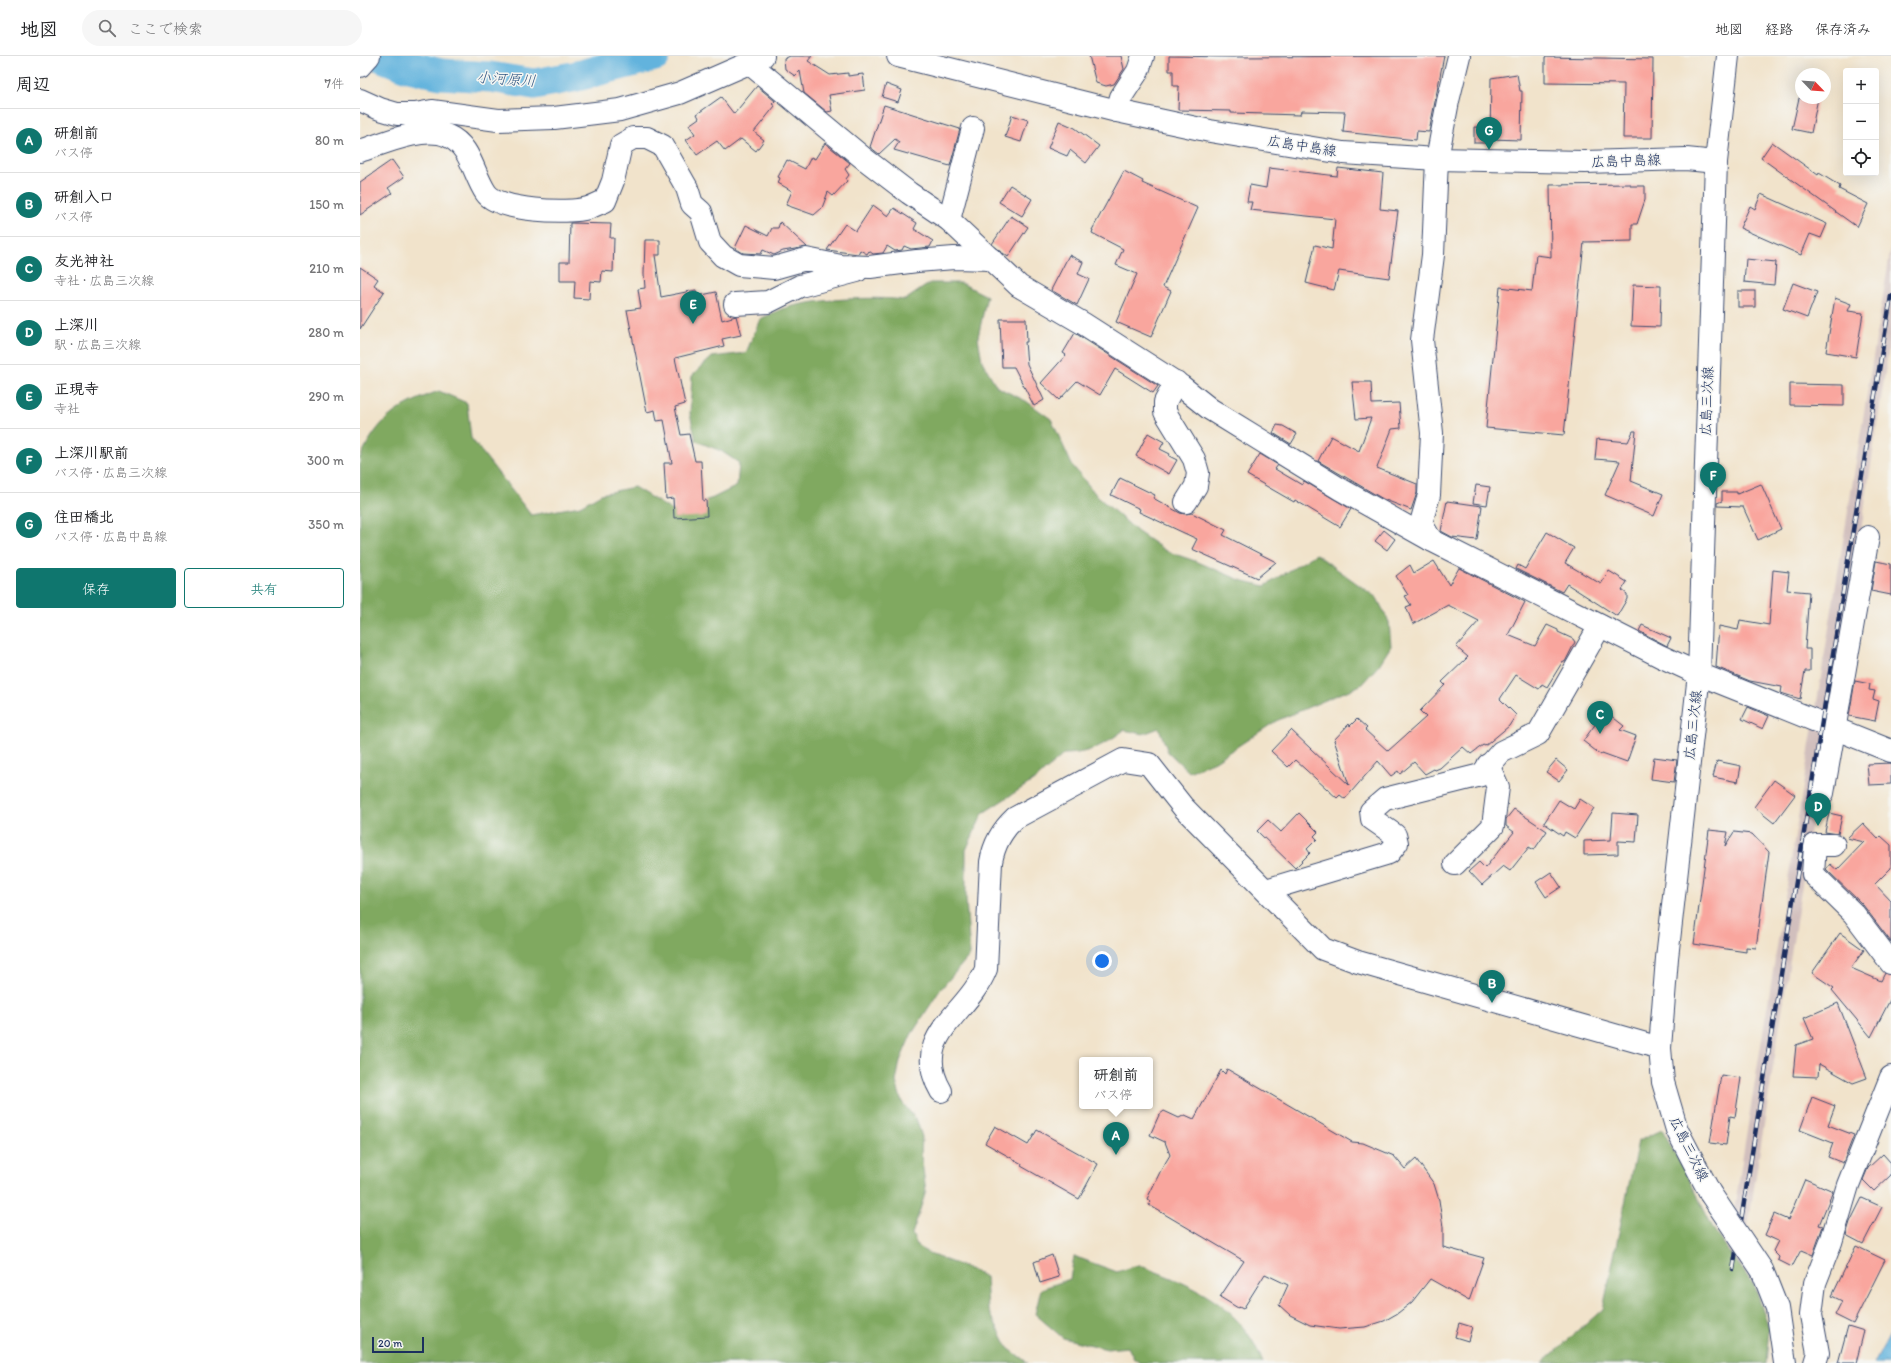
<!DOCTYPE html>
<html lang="ja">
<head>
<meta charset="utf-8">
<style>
  :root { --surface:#fff; --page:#f6f6f6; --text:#202124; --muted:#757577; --line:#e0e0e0; --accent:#0f766e }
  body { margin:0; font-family:Itim,"Klee One",sans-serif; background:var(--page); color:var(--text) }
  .controls { position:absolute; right:12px; top:12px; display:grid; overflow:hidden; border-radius:4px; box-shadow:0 4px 16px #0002 }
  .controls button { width:36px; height:36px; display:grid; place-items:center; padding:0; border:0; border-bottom:1px solid var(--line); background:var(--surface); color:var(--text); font:20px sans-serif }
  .compass { position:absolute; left:1435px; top:12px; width:36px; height:36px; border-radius:50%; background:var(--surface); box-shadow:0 4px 16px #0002; rotate:115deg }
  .scale { position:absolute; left:12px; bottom:10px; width:52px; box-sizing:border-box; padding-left:4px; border:2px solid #1b2f5e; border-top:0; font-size:11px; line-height:14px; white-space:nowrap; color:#1b2f5e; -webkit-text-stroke:3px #f6f6f2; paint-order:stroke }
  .you { position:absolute; left:742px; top:905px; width:14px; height:14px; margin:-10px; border:3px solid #fff; border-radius:50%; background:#1a73e8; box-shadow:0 0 0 6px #1a73e833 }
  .badge { display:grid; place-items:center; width:26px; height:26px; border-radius:50%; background:var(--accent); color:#fff; font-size:13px; font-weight:700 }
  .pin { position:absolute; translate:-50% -33px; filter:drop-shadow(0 1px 2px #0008) }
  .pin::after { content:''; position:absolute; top:21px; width:14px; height:12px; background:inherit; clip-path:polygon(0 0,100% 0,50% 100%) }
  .popup { position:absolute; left:719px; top:1001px; width:74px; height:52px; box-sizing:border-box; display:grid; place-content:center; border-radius:4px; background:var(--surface); filter:drop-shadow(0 1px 3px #0005); font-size:13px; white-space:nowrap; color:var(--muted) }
  .popup b { font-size:15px; color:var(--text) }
  .popup::after { content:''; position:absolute; left:50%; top:100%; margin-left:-8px; border:8px solid transparent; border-top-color:var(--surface) }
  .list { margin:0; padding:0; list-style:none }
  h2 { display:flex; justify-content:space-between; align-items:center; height:52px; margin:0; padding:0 16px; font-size:17px }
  h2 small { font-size:13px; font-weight:400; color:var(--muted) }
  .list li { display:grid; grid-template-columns:26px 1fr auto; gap:12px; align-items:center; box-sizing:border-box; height:64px; padding:0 16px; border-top:1px solid var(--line) }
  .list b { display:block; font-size:15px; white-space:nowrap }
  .list p { margin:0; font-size:13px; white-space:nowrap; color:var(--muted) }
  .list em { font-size:13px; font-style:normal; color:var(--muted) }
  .actions { display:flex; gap:8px; padding:12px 16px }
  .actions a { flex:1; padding:9px 0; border:1px solid var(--accent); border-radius:4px; text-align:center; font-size:14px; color:var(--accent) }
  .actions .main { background:var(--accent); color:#fff }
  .icon { flex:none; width:22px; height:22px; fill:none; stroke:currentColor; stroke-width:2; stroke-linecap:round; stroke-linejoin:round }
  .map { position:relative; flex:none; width:1531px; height:1307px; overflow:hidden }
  header { display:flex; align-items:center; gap:24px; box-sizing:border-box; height:56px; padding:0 20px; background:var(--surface); border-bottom:1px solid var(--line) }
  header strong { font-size:19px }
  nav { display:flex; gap:22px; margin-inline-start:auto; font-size:14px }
  .search { width:280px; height:36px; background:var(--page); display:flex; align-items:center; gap:10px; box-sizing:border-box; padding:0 14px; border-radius:22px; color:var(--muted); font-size:15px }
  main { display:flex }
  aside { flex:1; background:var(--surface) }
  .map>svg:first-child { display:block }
  .industrial { fill:#d1bfbd }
  .forest { fill:#80a960; stroke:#4e6c5f }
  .water { fill:#62b3dd; stroke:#3e719e }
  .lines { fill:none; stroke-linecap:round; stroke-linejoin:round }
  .river { stroke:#62b3dd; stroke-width:31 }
  .building { fill:#f9a69e }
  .minor-casing { stroke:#3b4a6e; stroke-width:24 }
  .major-casing { stroke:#3b4a6e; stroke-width:24 }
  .minor { stroke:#fff; stroke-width:22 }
  .major { stroke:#fff; stroke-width:22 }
  .rail-casing { stroke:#1b2f5e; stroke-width:4.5 }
  .rail { stroke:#f6f6f2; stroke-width:3; stroke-dasharray:9; stroke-linecap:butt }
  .major-bridge-casing { stroke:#3b4a6e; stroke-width:24; stroke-linecap:butt }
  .major-bridge { stroke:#fff; stroke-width:22 }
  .labels { text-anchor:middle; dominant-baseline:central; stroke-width:3; stroke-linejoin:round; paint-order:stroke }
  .street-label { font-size:14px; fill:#1b2f5e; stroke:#f6f6f2 }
  .water-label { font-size:15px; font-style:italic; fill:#305784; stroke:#f6f6f2 }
</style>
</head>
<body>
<header>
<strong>地図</strong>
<div class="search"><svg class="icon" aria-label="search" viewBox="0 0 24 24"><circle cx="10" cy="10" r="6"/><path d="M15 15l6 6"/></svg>ここで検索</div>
<nav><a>地図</a><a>経路</a><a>保存済み</a></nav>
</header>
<main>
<aside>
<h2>周辺<small>7件</small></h2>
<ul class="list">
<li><span class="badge">A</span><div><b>研創前</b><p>バス停</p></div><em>80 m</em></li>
<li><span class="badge">B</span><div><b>研創入口</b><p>バス停</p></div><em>150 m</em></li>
<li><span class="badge">C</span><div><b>友光神社</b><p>寺社 · 広島三次線</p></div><em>210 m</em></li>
<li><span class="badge">D</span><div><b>上深川</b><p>駅 · 広島三次線</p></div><em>280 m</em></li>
<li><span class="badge">E</span><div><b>正現寺</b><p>寺社</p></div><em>290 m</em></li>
<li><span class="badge">F</span><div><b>上深川駅前</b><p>バス停 · 広島三次線</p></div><em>300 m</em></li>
<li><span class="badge">G</span><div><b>住田橋北</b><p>バス停 · 広島中島線</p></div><em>350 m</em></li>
</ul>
<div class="actions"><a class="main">保存</a><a>共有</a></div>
</aside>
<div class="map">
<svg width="1531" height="1307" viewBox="0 0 1531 1307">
  <rect width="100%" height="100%" fill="#f6f6f2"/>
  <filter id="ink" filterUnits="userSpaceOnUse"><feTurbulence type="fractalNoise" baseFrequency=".025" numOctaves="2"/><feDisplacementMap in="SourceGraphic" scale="8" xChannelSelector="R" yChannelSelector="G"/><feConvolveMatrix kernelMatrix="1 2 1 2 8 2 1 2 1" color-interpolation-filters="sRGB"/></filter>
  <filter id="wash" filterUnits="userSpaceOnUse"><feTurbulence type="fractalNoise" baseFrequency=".012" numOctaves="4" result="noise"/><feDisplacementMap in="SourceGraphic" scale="16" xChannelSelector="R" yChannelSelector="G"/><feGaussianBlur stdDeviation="0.9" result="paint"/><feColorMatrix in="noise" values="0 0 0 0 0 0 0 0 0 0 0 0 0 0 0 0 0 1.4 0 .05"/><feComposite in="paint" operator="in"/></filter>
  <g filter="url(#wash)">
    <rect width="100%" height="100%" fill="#f1e3cb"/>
    <path class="industrial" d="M1531,191V277L1495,514L1466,677L1381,1214L1365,1210Z"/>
    <g class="forest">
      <path d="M570,227H601L627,240L618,281L622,305L637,331L666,345L691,363L712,409L738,441L778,476L806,495L838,506L880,524L905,530L956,498L1017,542L1029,566L1031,590L1019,609L1001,629L916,665L857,704L829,716L808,696L799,672L783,678L764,674C744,689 729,698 704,698L676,723L623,757L606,794V843L610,899L580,934L551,979L540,1005L536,1026L542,1046L557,1065L562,1081L561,1099L566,1135L552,1178L558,1191L572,1199L605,1211L626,1221L628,1253L648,1292L668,1307H0V402C19,361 38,350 79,335L107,347L111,382L171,459L220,450L241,438L274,431L313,455L353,442L377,430L379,407L361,395L336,385L330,358L332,320L352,301L386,297L400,263C407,260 415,256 422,253C452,243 514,240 545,244Z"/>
      <path d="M1302,1074L1329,1123L1354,1174L1395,1231L1409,1273L1406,1307H1182L1243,1253L1278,1085Z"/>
      <path d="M714,1200L757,1216L778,1209C832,1229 881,1248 903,1307H780L774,1303L768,1291L747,1293L703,1282L675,1258L681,1233L710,1223Z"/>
    </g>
    <path class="water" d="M1531,1277V1307H1515Z"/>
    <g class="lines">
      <path class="river" d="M20,0L45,10L81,18L130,21L174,28L213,21L295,0"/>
    </g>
    <g id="blocks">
      <g class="building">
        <path d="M430,0H452L448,5L470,19L488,17V20L503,18L505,34L469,39L472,55L467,56L444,37L440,15L435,20L425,13L424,3Z"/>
        <path d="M729,0H761L764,13L754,28L746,30L736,27Z"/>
        <path d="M809,0L872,1L1084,0L1069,76L1057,75L1056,84L983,76L985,56L941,55L940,59L871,57V55L818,54L819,30H813V15H809Z"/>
        <path d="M1185,1L1293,3L1292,82H1263L1264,28L1185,27Z"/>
        <path d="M1157,18L1160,35H1162L1161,84L1130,83L1131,22Z"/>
        <path d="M526,28L542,34L538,46L522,41Z"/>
        <path d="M397,30L415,45L412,48L415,50L394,76L404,84L396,95L381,83L365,95L357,85L337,99L326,84L335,78L329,69L339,62L337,58L361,41L374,58Z"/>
        <path d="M1439,42H1458L1451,77L1432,73Z"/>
        <path d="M524,49L600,73L590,110L534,94L539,86L535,83L519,98L510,91Z"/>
        <path d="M652,59L668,64L661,86L645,81Z"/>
        <path d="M699,65L715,72L739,90L726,107L710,94L707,100L688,92Z"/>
        <path d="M1114,71L1127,72V87H1114Z"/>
        <path d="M1412,86L1458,119L1459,117L1480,130L1479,133L1508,148L1497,171L1401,102Z"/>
        <path d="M465,87L490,107L485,113L489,119L486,123L487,125L473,140L468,136L462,152L454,159L426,149L432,135L418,127L420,122L418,121L427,104L445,113L451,101L455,103Z"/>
        <path d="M32,104L44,121L28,132L32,137L0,159V126Z"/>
        <path d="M909,112L977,120L978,112L1023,117L1020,153L1038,155L1029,222L979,215L974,234L946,227L955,189L972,193L975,163L890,154L892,146H887L890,129L906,132Z"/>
        <path d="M764,115L783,125L782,127L838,152L803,231L811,235L791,281L756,266L777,218L756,209L763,193L732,177L733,174H732Z"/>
        <path d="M1271,128V130H1285V144L1277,168H1272V185L1224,186L1204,379L1126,372L1140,231L1172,235L1176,199L1191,201L1190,129Z"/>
        <path d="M650,129L672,143L662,160L639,146Z"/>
        <path d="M1401,138L1467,168L1461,182L1450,178L1441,199L1380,172L1390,150L1395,153Z"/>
        <path d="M513,149L528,160L534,152L557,167L554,173L573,185L570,191L551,193L544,190L542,194L535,195L527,190L523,197L513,198L509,195L507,198L500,194L498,198L467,194L485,168L496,175Z"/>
        <path d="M651,160L668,171L648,201L632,188Z"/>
        <path d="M420,166L447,191L423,195L414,199L403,194L401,198L383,197L375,192L386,169L408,180L412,172H418Z"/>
        <path d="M210,167L251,168L250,182H254L253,216L242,215L241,226L230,225L229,243L214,242L215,225H200V206H209Z"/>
        <path d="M285,184H300V199H295L301,241L336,234L337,240L356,236L362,264L376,260L381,279L362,283L364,290L315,302L325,348L315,351L321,379L329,378L335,405H341L343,445L346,444L347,460L314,462L313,442L306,443L304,407H312L304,364L297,365L295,354L287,356L267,254L281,252L278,233L285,232L284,218Z"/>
        <path d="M709,199L723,206L718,218L729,223L717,249L691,234Z"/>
        <path d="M1386,203L1416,206L1414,229L1384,226Z"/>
        <path d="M0,211L18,223L14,229L24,236L0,273Z"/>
        <path d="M1433,227L1457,236L1447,262L1423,253Z"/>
        <path d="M1273,229L1301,230L1300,271L1271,270Z"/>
        <rect x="1378" y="235" width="17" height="16"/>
        <path d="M1475,242L1491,248L1488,255L1503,257L1496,301L1466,296Z"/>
        <path d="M640,263H666L667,286H665L667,308L684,344L674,350L654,311H642Z"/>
        <path d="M715,277L798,330L793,337L755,313L740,339L717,325L699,344L681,327L706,299L703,297Z"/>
        <path d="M992,326H1011L1012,348L1039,347L1041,372L1032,373L1017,412L1057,428V437L1051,454L1023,443L958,405L971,380L999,395L1011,362L996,363Z"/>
        <path d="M1430,328L1484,329V350L1430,349Z"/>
        <path d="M917,369L923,370L937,378L931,388L913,377Z"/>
        <path d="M1273,375H1276L1271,425L1303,438L1294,460L1245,439L1260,405L1235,403L1237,383L1268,386Z"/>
        <path d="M788,377L804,386L800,393L810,398L809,400L817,404L809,418L776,400Z"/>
        <path d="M900,398L918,409L915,413L942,429L944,425L991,453L980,471L935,444L934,446L887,419Z"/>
        <path d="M760,422L795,439L793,442L820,457L825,458L832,457L866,474L863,479L916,506L897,522L832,493L837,483L779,456L780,453L751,439Z"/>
        <path d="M1401,428L1421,473L1398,484L1383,451L1357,450V447L1362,445V436H1377V438Z"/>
        <path d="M1116,429L1130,431L1127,449L1113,447Z"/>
        <path d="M1087,445L1122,450L1117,484L1092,481L1081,475Z"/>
        <path d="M1024,474L1035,483L1027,494L1015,485Z"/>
        <path d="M1187,476L1214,492L1205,507L1241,528L1249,515L1267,526L1262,534L1267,538V543L1257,560L1207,528L1202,536L1156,513L1158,509L1165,513Z"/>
        <path d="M1074,505L1089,529L1099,512L1165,546L1148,579L1175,590L1187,569L1198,574V576L1213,583L1215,586L1205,606L1203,605L1187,631L1182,628L1179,633L1156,619L1140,643L1156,659L1149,670L1125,690L1123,689L1111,698L1103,691L1080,712L1075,714L1074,713L1065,718L1054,706L1040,718L1038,715L1031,720L1018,705L985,743L980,739L977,742L935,704L928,711L911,695L931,674L989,729L974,684L989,668L990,670L997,663L1007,672L1005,674L1028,695L1066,661L1060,655L1085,629L1082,626L1108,601L1096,591L1119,565L1088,549L1053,568L1046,551L1051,549L1045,540L1048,539L1036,520L1050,509L1054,517Z"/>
        <path d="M1516,505L1531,508V539L1511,535Z"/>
        <path d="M1413,514L1429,516L1427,534L1449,536L1445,593H1450V615H1445L1440,643L1421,637L1422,631L1390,625L1356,611L1359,570L1378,574L1380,564L1409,569Z"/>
        <path d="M1282,569L1311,582L1307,590L1279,575Z"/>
        <path d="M1495,625L1510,628L1509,634L1515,635L1513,643L1519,645L1515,665L1489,660Z"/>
        <path d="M1388,651L1409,660L1403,673L1382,663Z"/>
        <path d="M1245,655L1264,670L1260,674L1276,680L1267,706L1242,697L1241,699L1223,685Z"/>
        <path d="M1294,701L1317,704L1314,726L1291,723Z"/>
        <path d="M1196,704L1208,714L1199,725L1186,716Z"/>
        <path d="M1357,705L1381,710L1378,726L1353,721Z"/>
        <path d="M1531,707V728L1509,729L1507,708Z"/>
        <path d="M1414,724L1435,739L1414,767L1394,751Z"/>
        <path d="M1220,743L1234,752L1215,782L1205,776L1203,780L1184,767L1199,744L1214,753Z"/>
        <path d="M1154,753L1187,775L1174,794L1169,791L1150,815L1143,810L1122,829L1109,815L1119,806L1125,812L1154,776L1146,770V763Z"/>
        <path d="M939,757L958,776L954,780L957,783L947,793L950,797L935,812L897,775L908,764L921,776Z"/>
        <path d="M1253,757L1278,759L1276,786L1258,785V798L1224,799V785L1251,784Z"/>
        <path d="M1469,757L1482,760L1478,778L1465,776Z"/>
        <path d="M1503,767L1518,783L1521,780L1531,789V812L1515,828L1531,845V886L1503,849L1466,813L1470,808L1477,814L1504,786L1487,782Z"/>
        <path d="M1349,774L1368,776L1365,790L1374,776L1392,778L1409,796L1396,892L1386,891V896L1334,888Z"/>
        <path d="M1191,816L1201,831L1186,841L1176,826Z"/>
        <path d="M1480,877L1504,894L1491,912L1521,925L1525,917L1531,919V942L1511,981L1472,934L1474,932L1452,917Z"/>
        <path d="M1478,947L1507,1022L1493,1027L1459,1008L1458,1021L1433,1020L1436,989L1453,983L1444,962Z"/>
        <path d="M867,1013L992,1086L1003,1087L1034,1100L1045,1113L1056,1103L1074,1128L1079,1144L1083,1171V1191L1124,1202L1109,1245L1070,1223L1052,1246L1038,1257L1024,1265L1005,1271L979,1273L950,1269L930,1259L919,1249L928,1229L905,1218L883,1253L879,1251L878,1252L860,1241L884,1205L789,1149L790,1145L787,1143L801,1114L810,1099L805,1086L790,1079L799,1059L804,1055L819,1062L825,1059L834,1063L861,1014L865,1018Z"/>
        <path d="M1361,1019L1381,1022L1375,1061L1370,1060L1366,1089L1350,1087Z"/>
        <path d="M1452,1041L1475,1050L1468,1069L1494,1079L1483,1107L1468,1101L1473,1087L1440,1074Z"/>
        <path d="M635,1070L668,1089L677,1074L738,1108L719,1143L661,1110L662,1108L625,1087Z"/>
        <path d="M1523,1098L1531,1107V1119L1514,1135L1503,1124L1508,1112Z"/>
        <path d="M1445,1123L1473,1135L1459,1169L1463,1170L1453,1199L1441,1194L1432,1211L1418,1204L1419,1201L1413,1195L1418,1185L1405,1179L1414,1158L1428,1164Z"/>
        <path d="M1502,1142L1522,1151L1503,1188L1486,1179L1490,1166Z"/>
        <path d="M1496,1190L1525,1204L1493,1268L1475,1259L1482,1245L1472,1240Z"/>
        <path d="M692,1199L699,1221L680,1227L674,1206Z"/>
        <path d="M1099,1267L1112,1271L1108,1285L1095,1281Z"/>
        <path d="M1488,1270L1504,1275L1496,1307H1478Z"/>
      </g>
    </g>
  </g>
  <g filter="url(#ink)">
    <use href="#blocks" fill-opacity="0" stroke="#3b4a6e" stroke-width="1"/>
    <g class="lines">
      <g class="minor-casing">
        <g id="minor">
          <path d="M403,0L389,7L502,101L549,137L589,164L659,230L724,268L821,330L850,353L980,433L1071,484L1300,600L1339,618L1531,695"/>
          <path d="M0,10L9,0"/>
          <path d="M0,44L20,53L37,58H55L72,55L138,64L194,62L260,54L320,37L389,7"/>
          <path d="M757,55L761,41L778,15L783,0"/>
          <path d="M0,95C24,87 64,69 88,80C111,90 113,118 126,137C138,155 209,158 228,152C234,150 239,147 245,145L253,125L261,89L273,82H287L303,90L327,132L332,148L341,156L350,186L363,200L379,209L414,212L446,203L481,210L510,211L557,205L594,202L631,203"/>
          <path d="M589,164L613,72"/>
          <path d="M375,248L408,246L440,230L497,215"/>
          <path d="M816,326L805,346V356L834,403L838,417L836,430L826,446"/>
          <path d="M1071,484L1061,467L1069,439L1072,377L1062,284L1073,199L1077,103L1088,45L1099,0"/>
          <path d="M1463,737L1508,481"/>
          <path d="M1474,789H1455L1453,818L1494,858L1531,907"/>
          <path d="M1095,808L1133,770L1138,731L1128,709"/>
          <path d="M906,834L1029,797L1037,787L1035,779L1012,763L1011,755L1025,743L1121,719L1141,696L1178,678L1240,570"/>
          <path d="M581,1035C549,980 608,959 626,913L631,806C634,788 642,774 655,762L763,704L789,708L823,751L963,893L998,906L1300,992"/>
          <path d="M1455,1307L1458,1297L1451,1259L1455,1227L1471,1186L1488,1129L1531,1021"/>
        </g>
      </g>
      <g class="major-casing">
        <g id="major">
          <path d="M538,0L757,55L850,75L983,97L1077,103L1225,106L1326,103L1356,106"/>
          <path d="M1350,1137L1317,1074L1303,1026L1300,992L1307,902L1339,618L1356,106L1368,0"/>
          <path d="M1402,1214L1417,1252L1425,1307"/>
        </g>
      </g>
      <use href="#minor" class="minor"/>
      <use href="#major" class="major"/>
      <g class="rail-casing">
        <path id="rail" d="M1373,1214L1531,240"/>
      </g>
      <use href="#rail" class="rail"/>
      <g class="major-bridge-casing">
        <path id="major-bridge" d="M1350,1137L1402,1214"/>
      </g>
      <use href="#major-bridge" class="major-bridge"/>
    </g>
  </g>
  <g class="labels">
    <g class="street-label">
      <text transform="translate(942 90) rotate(9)">広島中島線</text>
      <text transform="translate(1266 105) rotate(-2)">広島中島線</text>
      <text transform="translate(1347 345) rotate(-88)">広島三次線</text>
      <text transform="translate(1333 669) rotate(-84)">広島三次線</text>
      <text transform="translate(1329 1093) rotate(64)">広島三次線</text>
    </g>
    <g class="water-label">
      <text transform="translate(146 23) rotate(4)">小河原川</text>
    </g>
  </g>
</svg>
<div class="controls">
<button>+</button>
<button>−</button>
<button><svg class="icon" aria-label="locate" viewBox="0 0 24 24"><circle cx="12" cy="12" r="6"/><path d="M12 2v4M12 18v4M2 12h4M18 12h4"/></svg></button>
</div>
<svg class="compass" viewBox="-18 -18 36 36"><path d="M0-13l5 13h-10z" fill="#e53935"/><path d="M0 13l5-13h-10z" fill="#757577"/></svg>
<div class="scale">20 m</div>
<div class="you"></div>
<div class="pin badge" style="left:756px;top:1099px">A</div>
<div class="popup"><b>研創前</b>バス停</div>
<div class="pin badge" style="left:1132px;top:947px">B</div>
<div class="pin badge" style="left:1240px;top:678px">C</div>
<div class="pin badge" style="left:1458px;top:770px">D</div>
<div class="pin badge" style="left:333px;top:268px">E</div>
<div class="pin badge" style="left:1353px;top:439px">F</div>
<div class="pin badge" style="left:1129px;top:94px">G</div>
</div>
</main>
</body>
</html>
